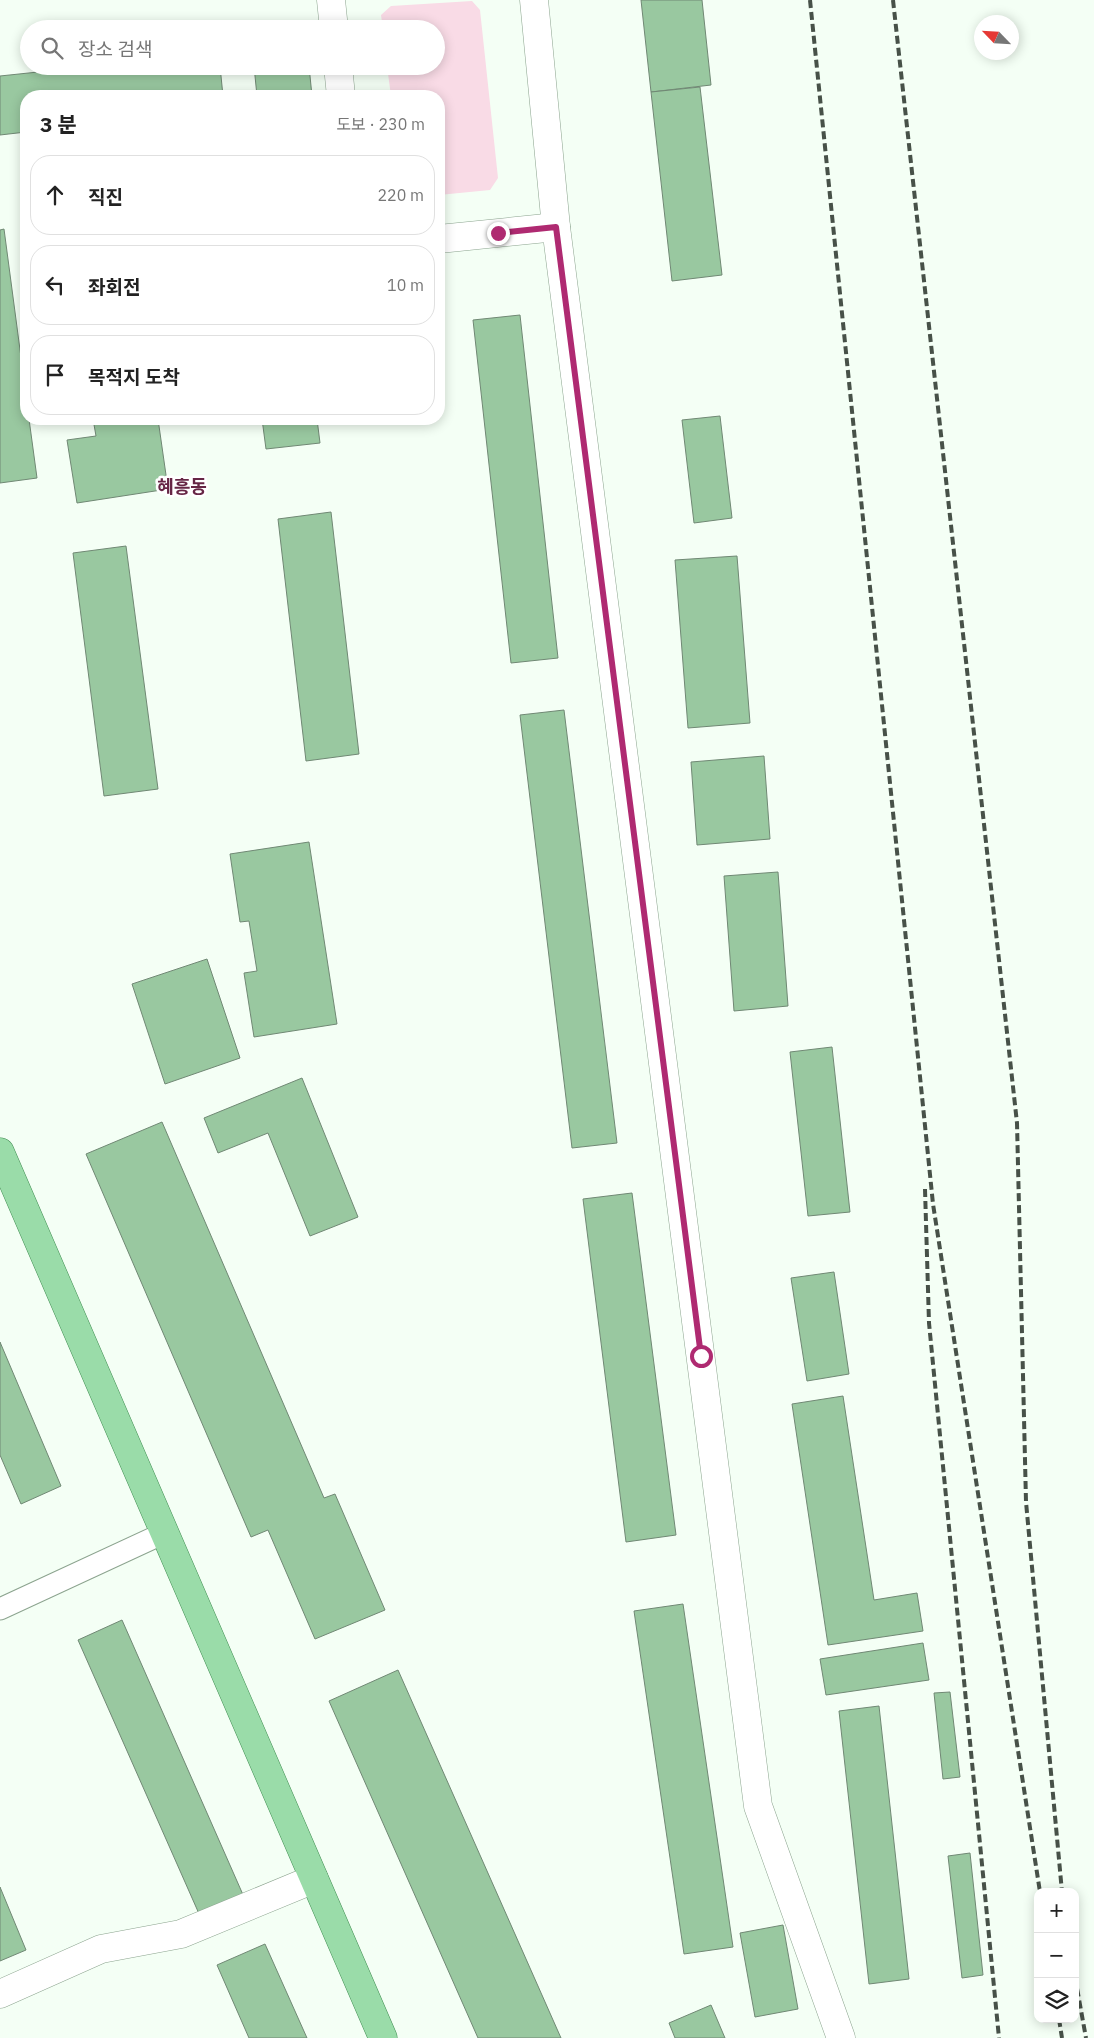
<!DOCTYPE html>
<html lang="ko">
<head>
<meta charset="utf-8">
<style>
  :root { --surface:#fff; --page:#f2f2f2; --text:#222; --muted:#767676; --line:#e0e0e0 }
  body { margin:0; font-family:"IBM Plex Sans","Noto Sans KR",sans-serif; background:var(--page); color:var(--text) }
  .controls { position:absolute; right:15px; bottom:15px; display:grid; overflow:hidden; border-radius:10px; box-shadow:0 2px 12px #0003 }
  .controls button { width:45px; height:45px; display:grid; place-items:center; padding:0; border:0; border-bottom:1px solid var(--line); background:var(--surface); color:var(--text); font:25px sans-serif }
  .compass { position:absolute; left:974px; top:15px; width:45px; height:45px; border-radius:50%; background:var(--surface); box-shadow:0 2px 12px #0003; rotate:295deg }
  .stop { position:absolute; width:15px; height:15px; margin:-11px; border:4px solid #af2a71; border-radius:50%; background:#fff }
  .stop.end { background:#af2a71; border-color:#fff; box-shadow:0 1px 5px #0008 }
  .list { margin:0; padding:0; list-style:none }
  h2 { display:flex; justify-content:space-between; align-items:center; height:65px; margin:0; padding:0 20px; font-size:21px }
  h2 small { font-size:16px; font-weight:400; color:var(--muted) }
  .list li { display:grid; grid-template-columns:32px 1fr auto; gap:15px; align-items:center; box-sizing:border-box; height:80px; margin:0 10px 10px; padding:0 10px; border:1px solid var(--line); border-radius:20px }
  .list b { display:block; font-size:19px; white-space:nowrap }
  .list em { font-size:16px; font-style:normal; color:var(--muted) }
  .icon { flex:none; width:28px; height:28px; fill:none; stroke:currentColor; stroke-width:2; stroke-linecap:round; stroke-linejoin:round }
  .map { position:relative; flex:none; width:1094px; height:2038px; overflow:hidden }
  .search { position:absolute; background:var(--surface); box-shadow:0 2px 12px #0003; left:20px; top:20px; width:425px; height:55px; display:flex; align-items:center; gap:12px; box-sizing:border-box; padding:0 18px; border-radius:28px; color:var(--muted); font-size:19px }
  .panel { position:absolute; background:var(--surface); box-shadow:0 2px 12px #0003; left:20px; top:90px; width:425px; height:335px; border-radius:20px }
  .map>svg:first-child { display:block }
  .grass { fill:#f9dbe6 }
  .building { fill:#99c8a0; stroke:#708874 }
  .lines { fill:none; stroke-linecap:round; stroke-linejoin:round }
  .lane-casing { stroke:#8ca48f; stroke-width:23 }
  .street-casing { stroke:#8ca48f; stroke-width:29 }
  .secondary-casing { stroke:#8ca48f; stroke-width:29 }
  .primary-casing { stroke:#438e54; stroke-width:29 }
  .lane { stroke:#fff; stroke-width:21 }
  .street { stroke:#fff; stroke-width:28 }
  .secondary { stroke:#fff; stroke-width:28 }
  .primary { stroke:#9adca9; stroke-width:28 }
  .rail { stroke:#475148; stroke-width:4; stroke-dasharray:8 4; stroke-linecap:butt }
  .route { stroke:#af2a71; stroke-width:6 }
  .labels { text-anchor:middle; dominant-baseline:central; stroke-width:5; stroke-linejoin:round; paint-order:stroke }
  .quarter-label { font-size:18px; font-weight:bold; fill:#662645; stroke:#fff }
</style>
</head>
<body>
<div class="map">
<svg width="1094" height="2038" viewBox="0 0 1094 2038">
  <rect width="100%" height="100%" fill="#f4fff5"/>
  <path class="grass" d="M472,1L480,10L498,178L490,190L439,195V96H391L387,66H436V29H383L381,15L391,6Z"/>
  <g class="building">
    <path d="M641,0H702L711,85L651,92Z"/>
    <path d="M95,66H220L223,96H26V132L0,135V76Z"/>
    <path d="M254,66H309L312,96H257Z"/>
    <path d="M700,87L722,275L672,281L651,92Z"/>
    <path d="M4,229L26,395V419H29L37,478L0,483V230Z"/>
    <path d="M520,315L558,658L511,663L473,320Z"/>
    <path d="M720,416L732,518L694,523L682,420Z"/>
    <path d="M93,419H158L168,489L77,503L67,440L96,436Z"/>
    <path d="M262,419H317L320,443L266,449Z"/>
    <path d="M331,512L359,754L306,761L278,519Z"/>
    <path d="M126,546L158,789L104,796L73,553Z"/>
    <path d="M737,556L750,723L688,728L675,560Z"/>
    <path d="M564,710L617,1143L572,1148L520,715Z"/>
    <path d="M764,756L770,839L697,845L691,762Z"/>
    <path d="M309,842L337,1024L254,1037L244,973L257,971L249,921L240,922L230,854Z"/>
    <path d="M778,872L788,1006L734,1011L724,876Z"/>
    <path d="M207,959L240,1058L165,1084L132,984Z"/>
    <path d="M832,1047L850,1212L808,1216L790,1052Z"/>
    <path d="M302,1078L358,1217L310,1236L268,1133L218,1153L204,1118Z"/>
    <path d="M162,1122L324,1498L335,1494L385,1610L315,1639L268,1530L251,1537L86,1154Z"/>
    <path d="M632,1193L676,1535L626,1542L583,1199Z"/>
    <path d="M834,1272L849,1374L807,1381L791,1278Z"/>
    <path d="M0,1342L61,1486L21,1504L0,1455Z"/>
    <path d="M843,1396L874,1600L917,1593L923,1631L828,1645L792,1404Z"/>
    <path d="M683,1604L733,1947L684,1954L634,1611Z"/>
    <path d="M122,1620L244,1897L200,1916L78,1640Z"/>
    <path d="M923,1643L929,1680L826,1695L820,1659Z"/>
    <path d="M398,1670L561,2038H478L329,1701Z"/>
    <path d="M950,1692L960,1777L943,1779L934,1693Z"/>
    <path d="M879,1706L909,1979L869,1984L839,1711Z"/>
    <path d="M970,1853L983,1975L962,1978L948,1856Z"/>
    <path d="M0,1887L26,1950L0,1961Z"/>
    <path d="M783,1925L798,2009L755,2017L740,1933Z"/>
    <path d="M265,1944L307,2038H249L217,1965Z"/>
    <path d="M711,2005L725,2038H675L669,2023Z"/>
  </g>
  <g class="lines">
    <g class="lane-casing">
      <path id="lane" d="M0,1609L164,1533"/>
    </g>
    <g class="street-casing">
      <path id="street" d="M0,1994L101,1949L181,1934L314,1879"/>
    </g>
    <g class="secondary-casing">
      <g id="secondary">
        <path d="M331,0L334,29"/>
        <path d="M534,0L556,227L758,1806L841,2038"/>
        <path d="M338,66L341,96"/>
        <path d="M439,239L556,227"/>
      </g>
    </g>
    <g class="primary-casing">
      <path id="primary" d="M0,1152L383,2038"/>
    </g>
    <use href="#lane" class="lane"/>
    <use href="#street" class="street"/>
    <use href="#secondary" class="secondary"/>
    <use href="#primary" class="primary"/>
    <g class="rail">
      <path d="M810,0L933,1204L1040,1892"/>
      <path d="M893,0L1017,1123L1026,1502L1062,1892"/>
      <path d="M925,1189L929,1323L999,2038"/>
      <path d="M1075,1977L1086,2038"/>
      <path d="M1059,2019L1062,2038"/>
    </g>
  </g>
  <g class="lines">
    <path class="route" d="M498,233L556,227L701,1356"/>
  </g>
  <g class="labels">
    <g class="quarter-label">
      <text x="182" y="486">혜흥동</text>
    </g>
  </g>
</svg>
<div class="controls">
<button>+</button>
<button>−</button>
<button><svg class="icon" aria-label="layers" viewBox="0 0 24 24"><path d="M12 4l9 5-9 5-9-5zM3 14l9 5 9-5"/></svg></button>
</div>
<svg class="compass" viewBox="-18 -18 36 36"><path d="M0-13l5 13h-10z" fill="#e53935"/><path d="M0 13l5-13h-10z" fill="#767676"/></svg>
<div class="stop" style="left:701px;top:1356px"></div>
<div class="stop end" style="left:498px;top:233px"></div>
<div class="search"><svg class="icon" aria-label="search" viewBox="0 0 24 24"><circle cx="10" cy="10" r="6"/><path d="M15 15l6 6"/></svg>장소 검색</div>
<section class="panel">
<h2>3 분<small>도보 · 230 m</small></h2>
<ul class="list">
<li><svg class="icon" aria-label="ahead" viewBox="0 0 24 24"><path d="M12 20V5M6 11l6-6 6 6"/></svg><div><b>직진</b></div><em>220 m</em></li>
<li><svg class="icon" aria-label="left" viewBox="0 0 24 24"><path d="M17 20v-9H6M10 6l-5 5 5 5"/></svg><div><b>좌회전</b></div><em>10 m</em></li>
<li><svg class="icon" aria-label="arrive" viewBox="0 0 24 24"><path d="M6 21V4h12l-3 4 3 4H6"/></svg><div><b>목적지 도착</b></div></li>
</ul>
</section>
</div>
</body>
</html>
